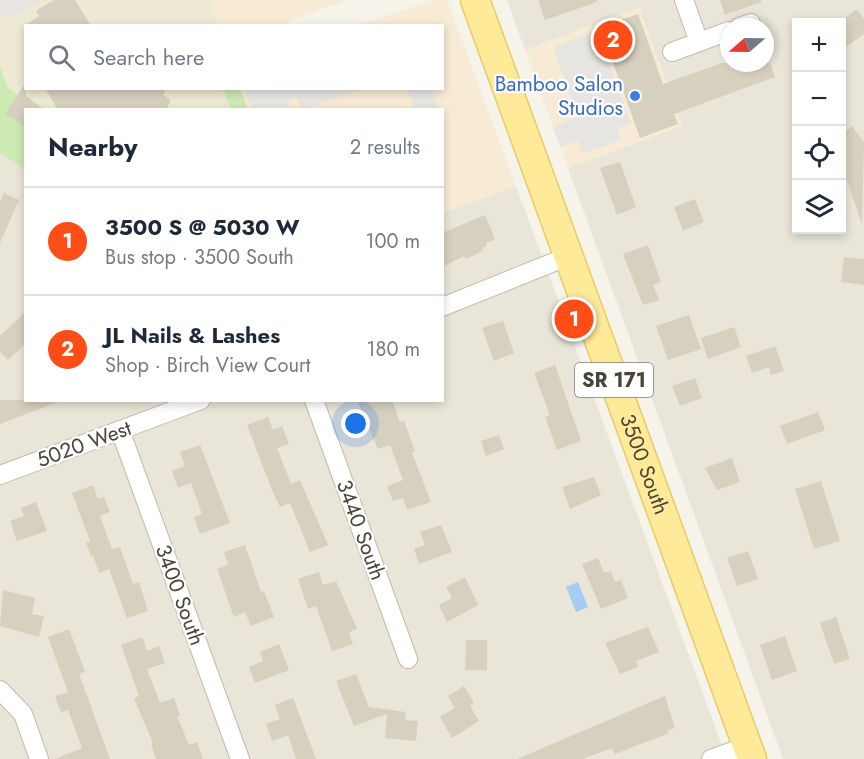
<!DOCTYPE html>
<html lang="en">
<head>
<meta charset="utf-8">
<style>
  :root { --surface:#fff; --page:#f2f2f3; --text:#1f2937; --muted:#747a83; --line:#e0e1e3; --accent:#ff4d17 }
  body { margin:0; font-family:Jost,sans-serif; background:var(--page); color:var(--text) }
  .controls { position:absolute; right:18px; top:18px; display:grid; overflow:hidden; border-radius:0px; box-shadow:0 3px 9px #0003 }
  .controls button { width:54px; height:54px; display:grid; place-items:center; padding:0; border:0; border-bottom:2px solid var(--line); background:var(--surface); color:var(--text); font:30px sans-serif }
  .compass { position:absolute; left:720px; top:18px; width:54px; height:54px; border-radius:50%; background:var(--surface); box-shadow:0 3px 9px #0003; rotate:250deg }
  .you { position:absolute; left:356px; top:424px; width:21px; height:21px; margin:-15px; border:4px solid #fff; border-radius:50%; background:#1a73e8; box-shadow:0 0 0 9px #1a73e833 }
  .badge { display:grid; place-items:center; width:39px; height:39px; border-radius:50%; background:var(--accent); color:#fff; font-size:20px; font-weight:700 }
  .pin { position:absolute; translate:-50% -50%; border:3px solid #fff; box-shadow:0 2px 6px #0006 }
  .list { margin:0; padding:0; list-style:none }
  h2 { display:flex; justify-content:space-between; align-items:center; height:78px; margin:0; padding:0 24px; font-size:26px }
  h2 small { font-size:20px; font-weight:400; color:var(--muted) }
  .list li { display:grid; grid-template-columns:39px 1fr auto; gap:18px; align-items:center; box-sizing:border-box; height:108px; padding:0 24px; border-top:2px solid var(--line) }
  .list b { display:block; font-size:22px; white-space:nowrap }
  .list p { margin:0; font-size:20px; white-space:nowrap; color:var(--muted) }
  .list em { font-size:20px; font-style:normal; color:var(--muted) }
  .icon { flex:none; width:33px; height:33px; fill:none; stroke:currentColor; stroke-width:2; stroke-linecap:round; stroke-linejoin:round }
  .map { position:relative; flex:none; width:864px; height:759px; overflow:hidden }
  .search { position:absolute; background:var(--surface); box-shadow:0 3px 9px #0003; left:24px; top:24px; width:420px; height:66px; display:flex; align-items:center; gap:15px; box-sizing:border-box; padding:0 21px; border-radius:0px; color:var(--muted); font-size:22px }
  .panel { position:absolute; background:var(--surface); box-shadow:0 3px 9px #0003; left:24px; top:108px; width:420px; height:294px; border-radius:0px }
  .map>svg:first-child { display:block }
  .residential { fill:#e9e5d8; fill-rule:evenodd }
  .commercial { fill:#f7ebd5 }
  .education { fill:#eee9d3 }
  .green { fill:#cceab2 }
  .parking { fill:#e7e5e1 }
  .water { fill:#a5cdf3 }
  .building { fill:#d7d0bf }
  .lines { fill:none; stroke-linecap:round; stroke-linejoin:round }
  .minor-casing { stroke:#c1bbac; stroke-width:20 }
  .primary-casing { stroke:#e7cb65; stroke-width:31 }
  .minor { stroke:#fff; stroke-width:18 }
  .primary { stroke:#ffea99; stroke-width:28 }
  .shop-dot { fill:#3f7fe0; stroke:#fff; stroke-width:2 }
  .labels { text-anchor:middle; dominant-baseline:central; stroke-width:4.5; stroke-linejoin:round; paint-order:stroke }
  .shield { fill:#fff; stroke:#807c73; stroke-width:1.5 }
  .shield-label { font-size:20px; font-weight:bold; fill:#494437 }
  .shop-label { font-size:21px; fill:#366cbe; stroke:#fff; text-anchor:end }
  .street-label { font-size:21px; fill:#494437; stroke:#fff }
</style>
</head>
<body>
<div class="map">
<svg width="864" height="759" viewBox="0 0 864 759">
  <rect width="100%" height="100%" fill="#f5f3ea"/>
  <g class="residential">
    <path d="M507,0H864V759H783L568,168L682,126L639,8L525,50ZM796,22H842V230H796ZM729,27H765V63H729Z"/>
    <path d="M0,153L25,170L26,400H442L443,213L516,186L727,759H0Z"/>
  </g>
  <g class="commercial">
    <path d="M208,0H347L278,26L217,25Z"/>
    <path d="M432,0H447L516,186L443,213L442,110L248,109L240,89L442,88V26L360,25Z"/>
    <path d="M639,8L682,126L568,168L525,50Z"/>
  </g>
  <path class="education" d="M0,0H208L217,25L26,26V88L240,89L248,109L26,110L25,170L0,153Z"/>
  <g class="green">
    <path d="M0,67L8,89H11L17,95L5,114L25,128V170L0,153Z"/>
    <path d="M223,89H240L248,109H231Z"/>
  </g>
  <g class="parking">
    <path d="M0,0H41L7,20L0,10Z"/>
    <path d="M590,33L592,35L598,33L631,123L618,128L621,140L583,154L578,141L560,147L553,127L591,111L588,108L576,112L553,48Z"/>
    <path d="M244,89V88L361,89L303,110L296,96L287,100L290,109H252Z"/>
    <path d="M407,89H431L439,109H415Z"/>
  </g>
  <path class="water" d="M578,582L588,607L576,612L566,587Z"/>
  <g class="building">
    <path d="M54,0H75L91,26H24L39,16L36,11Z"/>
    <path d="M538,0H597V2L545,20Z"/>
    <path d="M720,0H761V2L725,15Z"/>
    <path d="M857,9L864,19V34L842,50V20Z"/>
    <path d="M638,14L663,84L722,63H770L775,77L674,114L678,124L640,138L600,27Z"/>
    <path d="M26,82V96L45,110H26V128L5,114Z"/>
    <path d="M45,88H167L163,95L171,100L166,110H58Z"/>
    <path d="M852,126L864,142L862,224L842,166V134Z"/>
    <path d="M620,162L636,207L617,215L600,168Z"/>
    <path d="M4,193L19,200L0,243V202Z"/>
    <path d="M695,199L704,222L683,231L674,207Z"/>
    <path d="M485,215L495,239L486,243L487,246L481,249L483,251L466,259L464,256L442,267V233Z"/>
    <path d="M648,245L661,282L653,285L659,300L643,305L623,254Z"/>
    <path d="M844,257L864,259V285L841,282Z"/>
    <path d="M26,311V343L8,360L0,352V336Z"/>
    <path d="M689,315L701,349L668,360L656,326Z"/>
    <path d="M503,321L514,353L494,361L482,328Z"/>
    <path d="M734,327L741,347L708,359L701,338Z"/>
    <path d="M775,346L784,371L771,375L769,367L752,373L746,356Z"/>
    <path d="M555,365L581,441L557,450L545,417L550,415L534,373Z"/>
    <path d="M695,378L702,398L680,406L672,386Z"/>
    <path d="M0,400H57L58,402L0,424Z"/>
    <path d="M357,400H392L400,422L404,421L415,451L412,453L431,502L407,510L403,498L393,501L387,486L403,480L390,445L378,449Z"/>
    <path d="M818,412L825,430L787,444L780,426Z"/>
    <path d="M268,417L273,430L282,426L289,444L277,448L291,484L300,480L328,545L310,552L290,503L280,507L272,490L247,425Z"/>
    <path d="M499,435L504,449L486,456L481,441Z"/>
    <path d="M200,445L230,523L200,534L194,517L202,514L191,483L178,488L172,471L185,466L180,452Z"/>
    <path d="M732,458L740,482L717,490L705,468Z"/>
    <path d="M594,477L601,495L570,509L562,487Z"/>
    <path d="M821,481L840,541L814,549L795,489Z"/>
    <path d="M93,485L98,499L104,497L110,512L100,516L112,549L120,547L133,584L139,582L148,611L127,618L109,569L99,573L93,555L91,556L86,543L90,541L72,493Z"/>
    <path d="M36,502L47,531L17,541L10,521L24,516L21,508Z"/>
    <path d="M441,525L452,552L419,564L414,549L425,545L420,532Z"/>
    <path d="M245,545L261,592L264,591L274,617L251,626L245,612L234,617L217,569L228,565L224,552Z"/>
    <path d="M748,551L758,579L737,586L727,558Z"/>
    <path d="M598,558L604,573L611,571L615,582L621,580L628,598L601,609L582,564Z"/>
    <path d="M319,572L323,585L336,581L357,629L349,632L353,644L332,651L316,606L308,609L298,579Z"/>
    <path d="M465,577L478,605L447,622L439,605L452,598L446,587Z"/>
    <path d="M3,590L35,598L32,614L44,616L39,637L0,626Z"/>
    <path d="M836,617L850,659L834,664L820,623Z"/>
    <path d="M648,627L659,652L636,661L638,667L620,674L605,643Z"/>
    <path d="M69,629L85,672L79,674L110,759H55L82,748L68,710L61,713L55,696L68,692L48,637Z"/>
    <path d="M785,636L797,671L772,680L760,645Z"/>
    <path d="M142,637L147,651L159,646L165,663L147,669L160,703L174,698L180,715L177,716L189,745L197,742L203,759H156L151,744L153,743L134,698L139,696L121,645Z"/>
    <path d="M466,640H487V670H465Z"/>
    <path d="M279,644L289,670L255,683L249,667L263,661L260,652Z"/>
    <path d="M356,674L369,707L406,712L405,720L418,721L416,741L385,738L387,714L354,726L336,681Z"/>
    <path d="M464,686L474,703L470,706L479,721L452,738L440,717L455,708L448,696Z"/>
    <path d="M665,696L675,728L668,730L669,733L615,754L612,748L582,759H517Z"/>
    <path d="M293,698L316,759H296L288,735L272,741L266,724L280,719L275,705Z"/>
  </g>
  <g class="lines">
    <g class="minor-casing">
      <g id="minor">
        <path d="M684,0L699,42"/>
        <path d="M739,27L751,23"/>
        <path d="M672,52L729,31"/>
        <path d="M442,307L569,256"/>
        <path d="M314,400L408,659"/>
        <path d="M120,430L240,759"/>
        <path d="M0,475L201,400"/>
        <path d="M0,690L23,714L39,759"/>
        <path d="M711,759L747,746"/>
      </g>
    </g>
    <g class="primary-casing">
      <g id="primary">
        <path id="s1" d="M475,0L752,759"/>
      </g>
    </g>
    <use href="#minor" class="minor"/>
    <use href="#primary" class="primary"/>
  </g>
  <circle class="shop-dot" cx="635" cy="96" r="6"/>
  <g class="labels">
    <rect class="shield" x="575" y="363" width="78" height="34" rx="4.5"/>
    <g class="shield-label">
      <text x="614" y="380">SR 171</text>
    </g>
    <g class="shop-label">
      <text x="623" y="84">Bamboo Salon<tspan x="623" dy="24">Studios</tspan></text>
    </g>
    <g class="street-label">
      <text transform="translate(84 444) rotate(-20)">5020 West</text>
      <text stroke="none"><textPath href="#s1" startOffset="494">3500 South</textPath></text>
      <text transform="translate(361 530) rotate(70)">3440 South</text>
      <text transform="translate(180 595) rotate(70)">3400 South</text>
    </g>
  </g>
</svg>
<div class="controls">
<button>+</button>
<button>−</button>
<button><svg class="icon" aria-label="locate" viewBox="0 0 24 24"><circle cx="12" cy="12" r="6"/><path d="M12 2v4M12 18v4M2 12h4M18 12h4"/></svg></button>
<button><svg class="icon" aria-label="layers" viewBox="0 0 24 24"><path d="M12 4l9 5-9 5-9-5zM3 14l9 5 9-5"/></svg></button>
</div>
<svg class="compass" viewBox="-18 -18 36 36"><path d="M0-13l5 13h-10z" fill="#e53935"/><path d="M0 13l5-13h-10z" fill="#747a83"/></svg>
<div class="you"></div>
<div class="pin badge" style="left:574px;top:319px">1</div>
<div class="pin badge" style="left:613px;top:40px">2</div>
<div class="search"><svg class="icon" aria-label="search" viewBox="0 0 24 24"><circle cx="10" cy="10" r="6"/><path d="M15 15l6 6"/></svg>Search here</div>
<section class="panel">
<h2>Nearby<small>2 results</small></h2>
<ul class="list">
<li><span class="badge">1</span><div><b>3500 S @ 5030 W</b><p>Bus stop · 3500 South</p></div><em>100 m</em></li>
<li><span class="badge">2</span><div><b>JL Nails &amp; Lashes</b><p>Shop · Birch View Court</p></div><em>180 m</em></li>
</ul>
</section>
</div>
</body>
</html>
